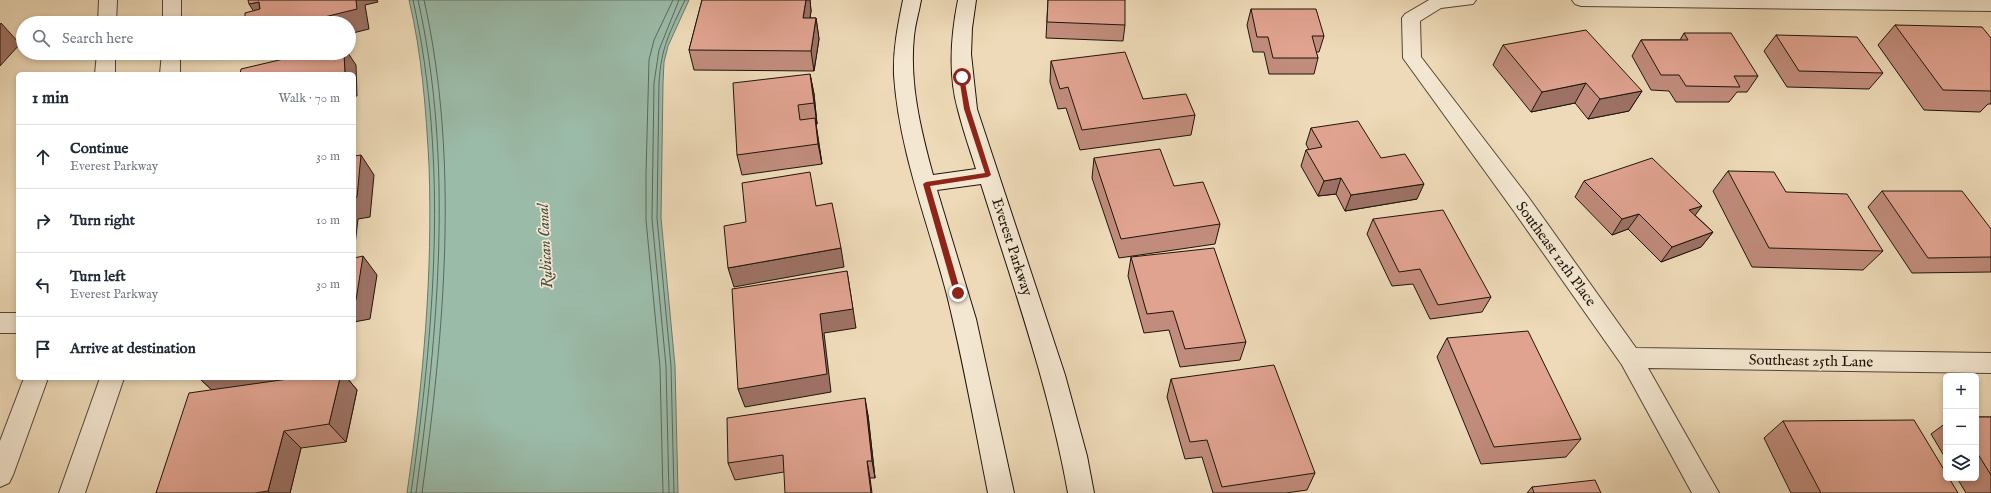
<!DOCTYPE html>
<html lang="en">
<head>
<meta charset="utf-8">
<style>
  :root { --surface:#fff; --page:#f2f2f3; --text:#1f2937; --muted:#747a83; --line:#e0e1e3 }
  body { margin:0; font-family:"IM FELL English",serif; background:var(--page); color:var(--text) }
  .controls { position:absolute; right:12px; bottom:12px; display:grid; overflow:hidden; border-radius:6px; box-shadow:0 2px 6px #0003 }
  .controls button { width:36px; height:36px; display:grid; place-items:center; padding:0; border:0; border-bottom:1px solid var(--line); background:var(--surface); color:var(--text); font:20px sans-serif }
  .stop { position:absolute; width:12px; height:12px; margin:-9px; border:3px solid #8f2418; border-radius:50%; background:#fff }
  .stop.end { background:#8f2418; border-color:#fff; box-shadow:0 1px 4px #0008 }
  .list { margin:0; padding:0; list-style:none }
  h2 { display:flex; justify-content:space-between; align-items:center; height:52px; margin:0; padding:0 16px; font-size:17px }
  h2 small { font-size:13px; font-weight:400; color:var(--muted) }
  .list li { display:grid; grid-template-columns:26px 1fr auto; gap:12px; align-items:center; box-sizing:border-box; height:64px; padding:0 16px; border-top:1px solid var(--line) }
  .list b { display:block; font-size:15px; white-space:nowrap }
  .list p { margin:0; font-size:13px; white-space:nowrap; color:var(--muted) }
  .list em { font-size:13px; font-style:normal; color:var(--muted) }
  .icon { flex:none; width:22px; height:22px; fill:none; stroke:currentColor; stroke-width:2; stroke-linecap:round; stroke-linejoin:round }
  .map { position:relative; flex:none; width:1991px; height:493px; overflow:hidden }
  .search { position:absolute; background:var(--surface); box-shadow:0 2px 6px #0003; left:16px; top:16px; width:340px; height:44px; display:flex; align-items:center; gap:10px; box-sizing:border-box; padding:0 14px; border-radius:22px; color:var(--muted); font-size:15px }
  .panel { position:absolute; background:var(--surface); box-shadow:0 2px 6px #0003; left:16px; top:72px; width:340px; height:308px; border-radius:6px }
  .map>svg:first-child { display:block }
  .water { fill:#9bbba9; stroke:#697969 }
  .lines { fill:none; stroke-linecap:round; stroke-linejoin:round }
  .shore { stroke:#5c685a; stroke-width:1 }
  .street-casing { stroke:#514636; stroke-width:2 }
  .secondary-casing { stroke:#1d150a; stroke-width:2 }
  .street { fill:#f4e7d1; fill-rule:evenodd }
  .secondary { fill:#f4e7d1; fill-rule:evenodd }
  .wall { fill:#c18c7c; stroke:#1d150a }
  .shaded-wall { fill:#9d7265; stroke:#1d150a }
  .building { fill:#e0a390; stroke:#1d150a }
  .route { fill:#8f2418 }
  .labels { text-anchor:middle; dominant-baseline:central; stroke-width:3.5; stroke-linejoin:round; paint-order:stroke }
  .street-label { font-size:15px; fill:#1d150a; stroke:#f4e7d1 }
  .water-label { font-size:16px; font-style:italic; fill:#494f42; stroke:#f4e7d1 }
</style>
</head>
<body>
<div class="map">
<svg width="1991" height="493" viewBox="0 0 1991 493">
  <rect width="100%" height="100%" fill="#eedab8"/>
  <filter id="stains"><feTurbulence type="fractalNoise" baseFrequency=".005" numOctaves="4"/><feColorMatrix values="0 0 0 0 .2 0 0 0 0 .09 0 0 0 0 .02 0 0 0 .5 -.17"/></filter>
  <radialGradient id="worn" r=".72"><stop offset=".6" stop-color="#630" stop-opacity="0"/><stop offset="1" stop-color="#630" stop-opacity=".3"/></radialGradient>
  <path class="water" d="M409,0H689L668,46L664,62L663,83L661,218L675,366L678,493H407C423,384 433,275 429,165C426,110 422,54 409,0Z"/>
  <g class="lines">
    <g class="shore">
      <path d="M411,493C434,331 449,162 413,0"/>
      <path d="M416,493C438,332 454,160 418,0"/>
      <path d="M422,493C444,332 460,160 424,0"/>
      <path d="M663,493L660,367L646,220V174L649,60L654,40L673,0"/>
      <path d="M669,493L666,366L652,219L654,83L659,50L679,0"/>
      <path d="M674,493L671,366L657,218L659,83C661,47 670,32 685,0"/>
    </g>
    <g class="street-casing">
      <g id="street">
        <path d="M99,0H117L116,23H98Z"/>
        <rect x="163" y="0" width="18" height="23"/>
        <path d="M1429,0H1476L1473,4L1441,8L1420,21L1421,57L1529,198L1636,348L1991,353V373L1648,368L1719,493H1692L1622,365L1513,210L1403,58L1402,18L1405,14Z"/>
        <path d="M1572,0H1991V11L1581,6L1575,4Z"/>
        <path d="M97,53H115V74H95Z"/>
        <path d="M162,53H180V74H160Z"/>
        <rect x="0" y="313" width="18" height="20"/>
        <path d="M24,378H48L13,475L9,483L0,487V441Z"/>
        <path d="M100,378H124L85,493H59Z"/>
      </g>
    </g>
    <g class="secondary-casing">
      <path id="secondary" d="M903,0H921C919,12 915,24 914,36C909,83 921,131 933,175L976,169C970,150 963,130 958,110C948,75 951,35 958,0H976L972,28L971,54L977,109L1065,375L1087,456L1094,493H1068C1049,387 1013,286 981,184L937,190L976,319L1014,493H988C975,427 963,360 947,295C928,222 899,151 894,75C893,49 898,25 903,0Z"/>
    </g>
    <use href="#street" class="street"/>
    <use href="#secondary" class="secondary"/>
  </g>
  <g class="wall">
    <path d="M702,0H810L811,11L810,18H816L819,39L814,71L694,70L689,50Z"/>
    <path d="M1048,0L1125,25L1123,41L1046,38Z"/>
    <path d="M1251,9L1324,36L1319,52H1316L1318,58L1314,74H1269L1264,52H1253L1247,25Z"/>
    <path d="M1895,25L1991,38V104H1988L1980,112L1924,110L1878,45Z"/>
    <path d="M1684,33L1758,76L1747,92H1737L1729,102H1676L1669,91L1651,90L1632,56L1641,40H1680Z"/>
    <path d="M1776,35L1883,73L1869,89L1787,87L1764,51Z"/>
    <path d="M1503,45L1642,91L1629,111L1588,119L1575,103L1531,112L1493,65Z"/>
    <path d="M1051,61L1143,99L1195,115L1191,135L1080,150L1066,108L1058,109L1050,82Z"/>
    <path d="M810,74L814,94L817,124H816L822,164L742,175L737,155Z"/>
    <path d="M1311,128L1381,158L1417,199L1345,211L1336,194L1318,196L1301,166L1306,150H1309L1306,144Z"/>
    <path d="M1094,158L1174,186L1220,224L1215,244L1119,258L1092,178Z"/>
    <path d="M1728,171L1786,192L1883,251L1863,270L1752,267L1713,191Z"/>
    <path d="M1584,181L1695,215L1713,232L1701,247L1661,262L1628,229L1612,235L1575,197Z"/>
    <path d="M1882,191L1991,229V272L1912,273L1868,207Z"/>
    <path d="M1373,219L1491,297L1482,312L1430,319L1413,284L1392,286L1367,234Z"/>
    <path d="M1131,257L1246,342L1240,360L1180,367L1169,330L1144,333L1128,276Z"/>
    <path d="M1447,338L1581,439L1566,457L1481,464L1437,357Z"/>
    <path d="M199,378H347L357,390L346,442L301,448L290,493H156L212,390Z"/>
    <path d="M1171,379L1315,473L1307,490L1286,493H1213L1202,457L1185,459L1167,397Z"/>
    <path d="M868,415L875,478H870L784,472L735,480L728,463Z"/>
    <path d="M1976,417H1991V493H1966L1957,478H1976Z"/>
    <path d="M1783,421L1958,493H1791L1764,438Z"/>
    <path d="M1946,423V459L1931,434Z"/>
    <path d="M1532,487L1601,493H1527Z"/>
  </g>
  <g class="shaded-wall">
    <path d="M356,0H377L378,2L365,5L369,29L349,34V23H300Z"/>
    <path d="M806,0H810L811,11L807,38L803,18Z"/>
    <path d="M259,2L261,23L249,4Z"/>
    <path d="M816,18L819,39L814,71L811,51Z"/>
    <path d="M1,23L20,44L0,66V25Z"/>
    <path d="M257,53H275L259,57Z"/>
    <path d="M344,53H348L356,65L357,96H354V74H345Z"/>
    <path d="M810,74L814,94L817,124L814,103Z"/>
    <path d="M1586,83L1575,103L1531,112L1542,92Z"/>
    <path d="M1642,91L1629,111L1588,119L1600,99Z"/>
    <path d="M815,118L818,138L822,164L818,144Z"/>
    <path d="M361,155L374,175L370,217L358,219L354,253V198Z"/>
    <path d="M1341,178L1336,194L1318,196L1324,181Z"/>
    <path d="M1424,184L1417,199L1345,211L1351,195Z"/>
    <path d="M1702,206L1691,221L1689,210Z"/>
    <path d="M1639,214L1628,229L1612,235L1622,219Z"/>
    <path d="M1713,232L1701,247L1661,262L1672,247Z"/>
    <path d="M841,248L844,267L734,287L728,268Z"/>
    <path d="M363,256L377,275L370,319L354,322V301Z"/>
    <path d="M847,271L856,328L824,333L831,392L745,407L738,389L820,314Z"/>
    <path d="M199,378H296L215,393Z"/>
    <path d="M340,378H347L357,390L346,442L329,424Z"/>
    <path d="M865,398L868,415L875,478L872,461Z"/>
    <path d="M284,431L301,448L290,493H270L268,491Z"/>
    <path d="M867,461L870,478L872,493H871Z"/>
  </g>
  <g class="building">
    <path d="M248,0H356L357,9L300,23H245V13L260,9L259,2L249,4Z"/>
    <path d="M702,0H806L803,18H816L811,51L689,50Z"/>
    <path d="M1048,0H1125V25L1047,22Z"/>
    <path d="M1251,9H1316L1324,36H1312L1318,58H1273L1268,37H1257Z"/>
    <path d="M1895,25L1982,27L1991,38V91L1943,90Z"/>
    <path d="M1586,30L1642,91L1600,99L1586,83L1542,92L1503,45Z"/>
    <path d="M1684,33H1731L1758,76H1734L1740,87L1686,86L1679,75H1661L1641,40H1688Z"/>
    <path d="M1776,35L1857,37L1883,73L1799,71Z"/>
    <path d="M1125,52L1143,99L1186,94L1195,115L1082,130L1068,87L1060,89L1051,61Z"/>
    <path d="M309,53H344L345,74H240L241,69Z"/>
    <path d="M810,74L814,103L798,105L800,120L815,118L818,144L737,155L733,83Z"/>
    <path d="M1358,121L1381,158L1405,154L1424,184L1351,195L1341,178L1324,181L1306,150L1322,147L1311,128Z"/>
    <path d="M1160,149L1174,186L1203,182L1220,224L1121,239L1094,158Z"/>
    <path d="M361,155L357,197L354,198V156Z"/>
    <path d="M1652,158L1702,206L1689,210L1713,232L1672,247L1639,214L1622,219L1584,181Z"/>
    <path d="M1728,171L1774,172L1786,192L1847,194L1883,251L1769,248Z"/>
    <path d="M810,172L816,206L832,203L841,248L728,268L724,226L746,222L742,183Z"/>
    <path d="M1882,191H1962L1991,229V257L1928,258Z"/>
    <path d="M1443,210L1491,297L1438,305L1420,269L1399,272L1373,219Z"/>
    <path d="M1214,248L1246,342L1185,349L1173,311L1147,314L1131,257Z"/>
    <path d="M363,256L356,300L354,301V258Z"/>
    <path d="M847,271L853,309L820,314L827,374L738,389L732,289Z"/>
    <path d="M1528,331L1581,439L1494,447L1447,338Z"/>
    <path d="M1274,365L1315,473L1222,487L1207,440L1190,442L1171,379Z"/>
    <path d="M295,378H340L329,424L284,431L268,491L255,493H156L189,393Z"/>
    <path d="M865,398L872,461H867L871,493H785L783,455L728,463L727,418Z"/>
    <path d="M1976,417H1991V475L1976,451Z"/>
    <path d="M1914,420L1946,473V478H1949L1958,493H1821L1783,421Z"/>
    <path d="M1595,480L1601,493H1534L1532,487Z"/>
  </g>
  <path class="route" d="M962,75L964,77L970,109L991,175L988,177L930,186L961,293L958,296L954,293L923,184L926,182L985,173L964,109L959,77Z"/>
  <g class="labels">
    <g class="street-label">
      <text transform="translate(1012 247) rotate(72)">Everest Parkway</text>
      <text transform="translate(1556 254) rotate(54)">Southeast 12th Place</text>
      <text transform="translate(1811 361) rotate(1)">Southeast 25th Lane</text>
    </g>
    <g class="water-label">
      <text transform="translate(546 246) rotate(-93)">Rubican Canal</text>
    </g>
  </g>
  <rect width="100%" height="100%" filter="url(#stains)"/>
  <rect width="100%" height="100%" fill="url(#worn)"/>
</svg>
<div class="controls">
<button>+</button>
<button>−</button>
<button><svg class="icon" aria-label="layers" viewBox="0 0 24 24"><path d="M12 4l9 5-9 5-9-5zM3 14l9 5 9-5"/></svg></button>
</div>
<div class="stop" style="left:962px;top:77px"></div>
<div class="stop end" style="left:958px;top:293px"></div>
<div class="search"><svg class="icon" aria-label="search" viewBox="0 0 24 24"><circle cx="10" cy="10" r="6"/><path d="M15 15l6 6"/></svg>Search here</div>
<section class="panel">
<h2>1 min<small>Walk · 70 m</small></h2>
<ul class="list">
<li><svg class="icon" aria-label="ahead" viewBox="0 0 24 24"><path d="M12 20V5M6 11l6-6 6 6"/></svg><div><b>Continue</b><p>Everest Parkway</p></div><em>30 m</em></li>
<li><svg class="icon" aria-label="right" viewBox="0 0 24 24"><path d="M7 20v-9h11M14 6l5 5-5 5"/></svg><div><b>Turn right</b></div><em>10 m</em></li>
<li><svg class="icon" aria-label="left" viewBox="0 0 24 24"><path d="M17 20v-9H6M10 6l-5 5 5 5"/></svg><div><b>Turn left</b><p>Everest Parkway</p></div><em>30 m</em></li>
<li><svg class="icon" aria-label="arrive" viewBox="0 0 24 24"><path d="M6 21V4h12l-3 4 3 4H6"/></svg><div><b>Arrive at destination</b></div></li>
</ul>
</section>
</div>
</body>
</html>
